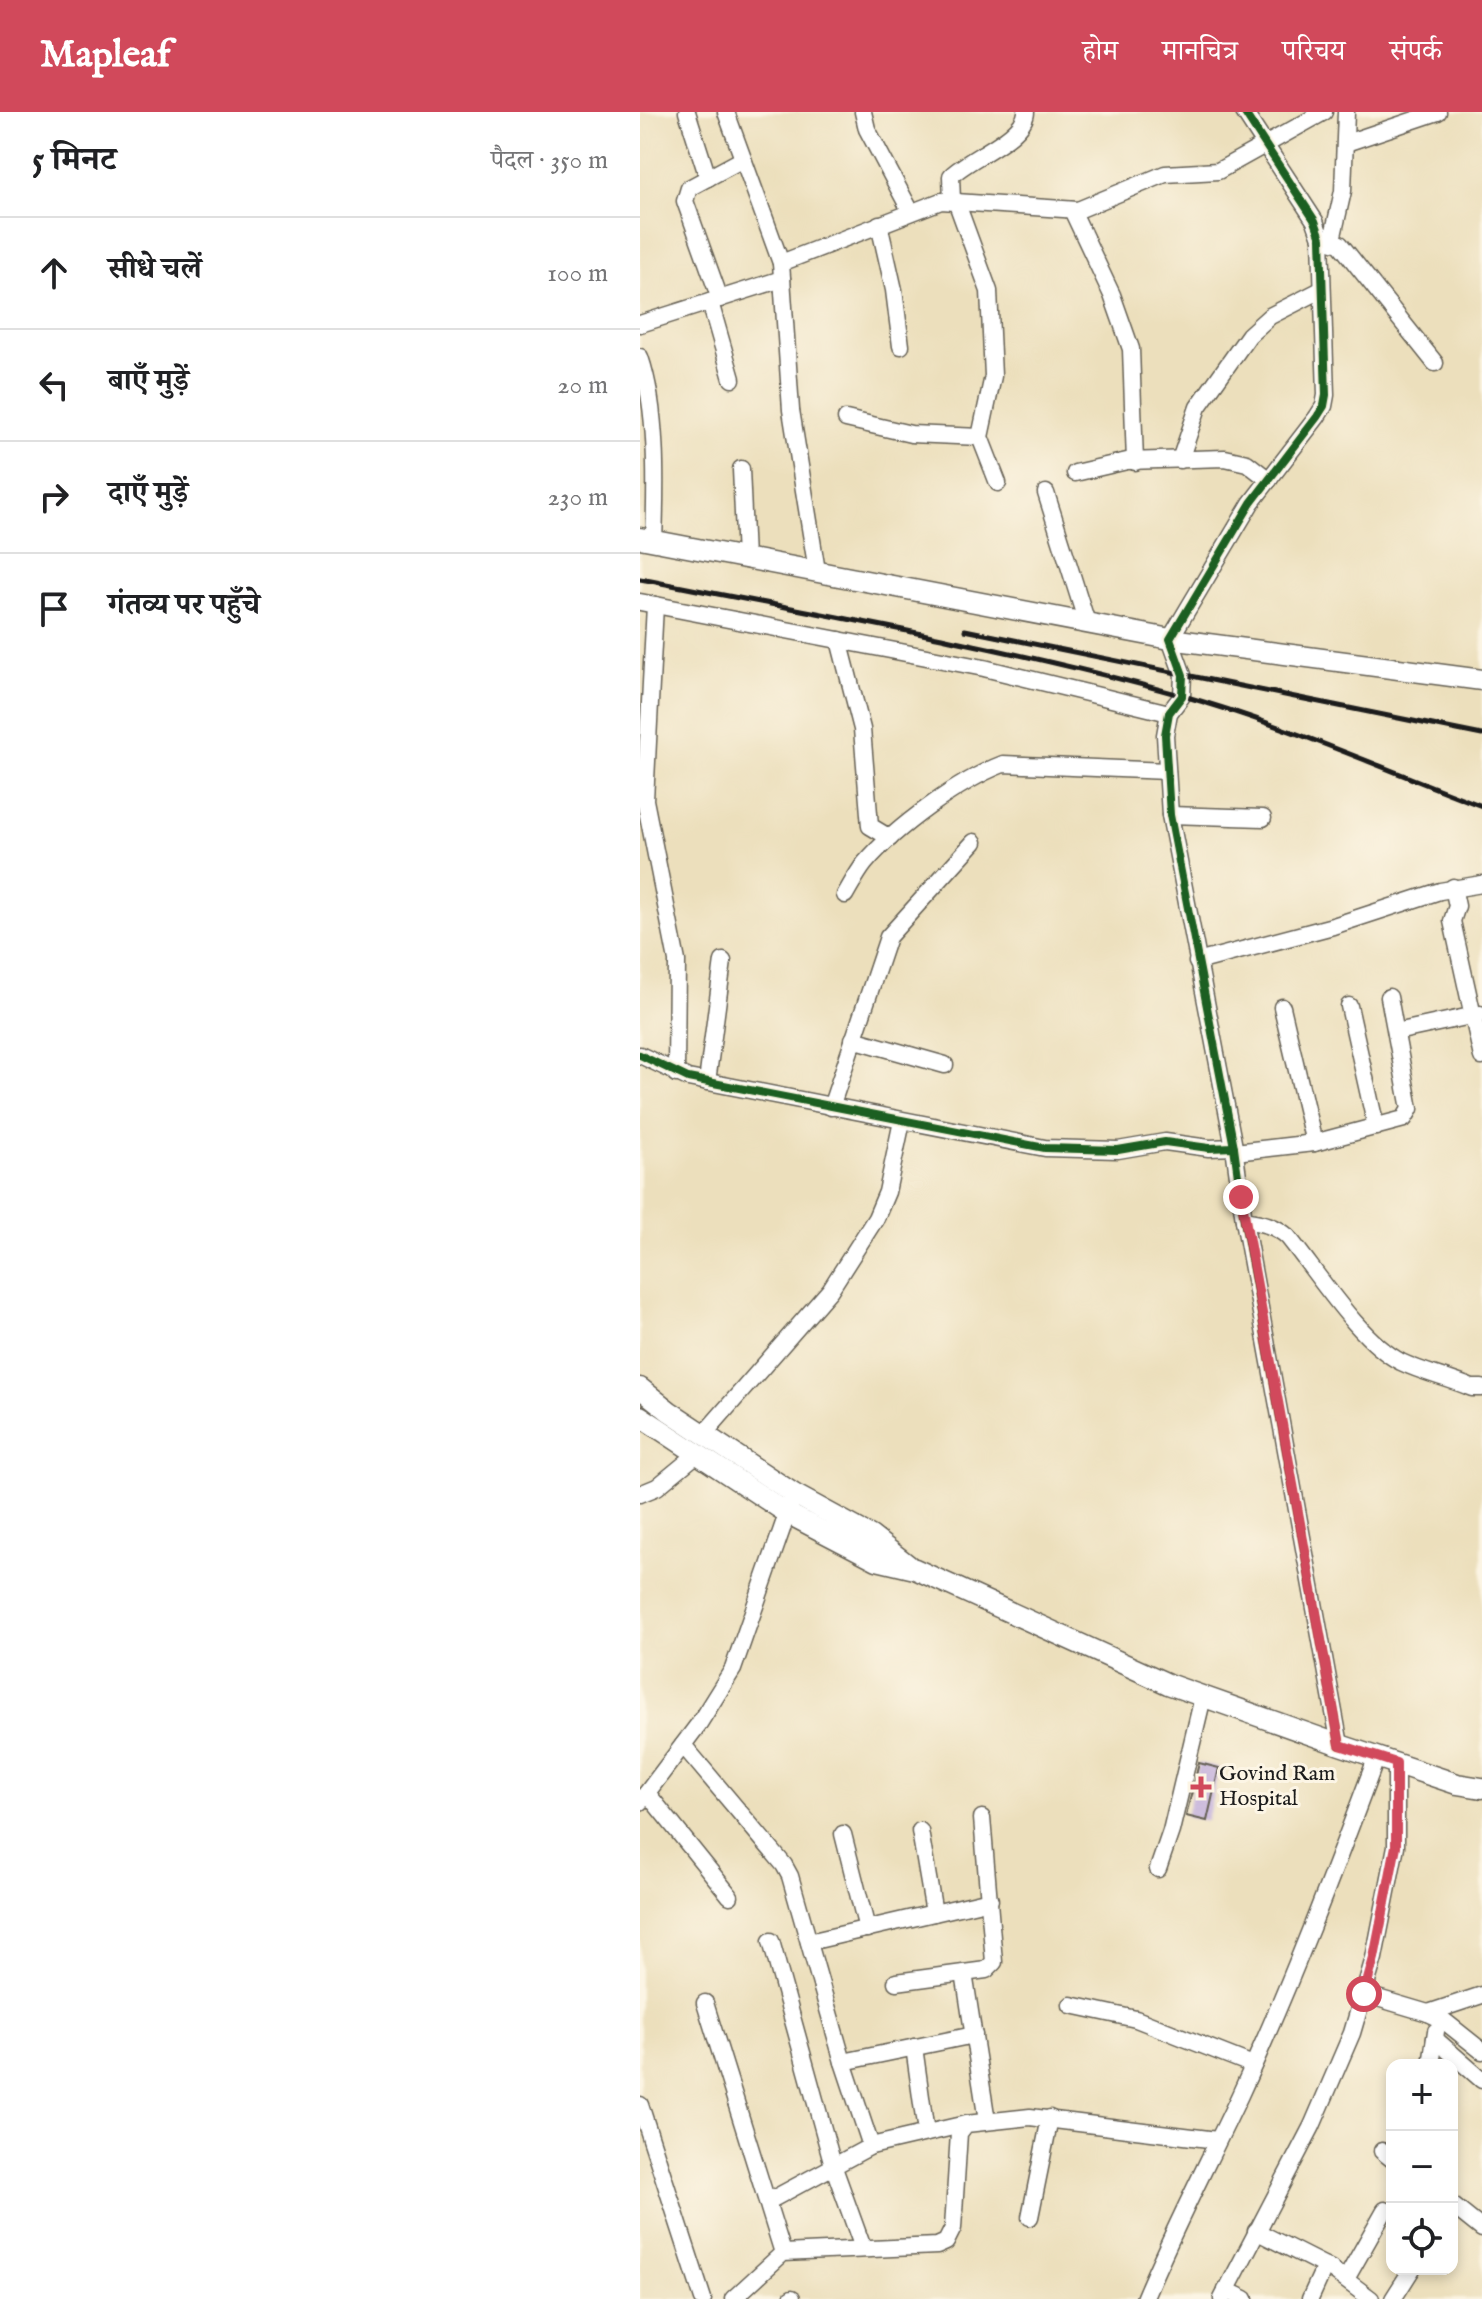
<!DOCTYPE html>
<html lang="hi">
<head>
<meta charset="utf-8">
<style>
  :root { --surface:#fff; --page:#f2f2f2; --text:#202124; --muted:#757577; --line:#e0e0e0; --accent:#d1495b }
  body { margin:0; font-family:"IM FELL English","Noto Serif Devanagari",serif; background:var(--page); color:var(--text) }
  .controls { position:absolute; right:24px; bottom:24px; display:grid; overflow:hidden; border-radius:16px; box-shadow:0 4px 12px #0003 }
  .controls button { width:72px; height:72px; display:grid; place-items:center; padding:0; border:0; border-bottom:2px solid var(--line); background:var(--surface); color:var(--text); font:40px sans-serif }
  .stop { position:absolute; width:24px; height:24px; margin:-18px; border:6px solid #d1495b; border-radius:50%; background:#fff }
  .stop.end { background:#d1495b; border-color:#fff; box-shadow:0 2px 8px #0008 }
  .list { margin:0; padding:0; list-style:none }
  h2 { display:flex; justify-content:space-between; align-items:center; height:104px; margin:0; padding:0 32px; font-size:34px }
  h2 small { font-size:26px; font-weight:400; color:var(--muted) }
  .list li { display:grid; grid-template-columns:52px 1fr auto; gap:24px; align-items:center; box-sizing:border-box; height:112px; padding:0 32px; border-top:2px solid var(--line) }
  .list b { display:block; font-size:30px; white-space:nowrap }
  .list em { font-size:26px; font-style:normal; color:var(--muted) }
  .icon { flex:none; width:44px; height:44px; fill:none; stroke:currentColor; stroke-width:2; stroke-linecap:round; stroke-linejoin:round }
  .map { position:relative; flex:none; width:842px; height:2187px; overflow:hidden }
  header { display:flex; align-items:center; gap:48px; box-sizing:border-box; height:112px; padding:0 40px; background:var(--accent); color:#fff }
  header strong { font-size:38px }
  nav { display:flex; gap:44px; margin-inline-start:auto; font-size:28px }
  main { display:flex }
  aside { flex:1; background:var(--surface) }
  .map>svg:first-child { display:block }
  .building { fill:#ae97d8 }
  .lines { fill:none; stroke-linecap:round; stroke-linejoin:round }
  .minor-casing { stroke:#656054; stroke-width:19 }
  .major-casing { stroke:#656054; stroke-width:23 }
  .minor { stroke:#fff; stroke-width:16 }
  .major { stroke:#fff; stroke-width:20 }
  .rail { stroke:#1c1c1c; stroke-width:5 }
  .cycleway-casing { stroke:#fcf5e5; stroke-width:13 }
  .cycleway { stroke:#1b5e20; stroke-width:8 }
  .route { stroke:#d1495b; stroke-width:10 }
  .poi-dot { fill:#d1495b; stroke:#fcf5e5; stroke-width:3 }
  .labels { text-anchor:middle; dominant-baseline:central; stroke-width:6; stroke-linejoin:round; paint-order:stroke }
  .poi-label { font-size:22px; fill:#1c1c1c; stroke:#fcf5e5; text-anchor:start }
</style>
</head>
<body>
<header>
<strong>Mapleaf</strong>
<nav><a>होम</a><a>मानचित्र</a><a>परिचय</a><a>संपर्क</a></nav>
</header>
<main>
<aside>
<h2>5 मिनट<small>पैदल · 350 m</small></h2>
<ul class="list">
<li><svg class="icon" aria-label="ahead" viewBox="0 0 24 24"><path d="M12 20V5M6 11l6-6 6 6"/></svg><div><b>सीधे चलें</b></div><em>100 m</em></li>
<li><svg class="icon" aria-label="left" viewBox="0 0 24 24"><path d="M17 20v-9H6M10 6l-5 5 5 5"/></svg><div><b>बाएँ मुड़ें</b></div><em>20 m</em></li>
<li><svg class="icon" aria-label="right" viewBox="0 0 24 24"><path d="M7 20v-9h11M14 6l5 5-5 5"/></svg><div><b>दाएँ मुड़ें</b></div><em>230 m</em></li>
<li><svg class="icon" aria-label="arrive" viewBox="0 0 24 24"><path d="M6 21V4h12l-3 4 3 4H6"/></svg><div><b>गंतव्य पर पहुँचे</b></div></li>
</ul>
</aside>
<div class="map">
<svg width="842" height="2187" viewBox="0 0 842 2187">
  <rect width="100%" height="100%" fill="#fcf5e5"/>
  <filter id="ink" filterUnits="userSpaceOnUse"><feTurbulence type="fractalNoise" baseFrequency=".0125" numOctaves="2"/><feDisplacementMap in="SourceGraphic" scale="16" xChannelSelector="R" yChannelSelector="G"/><feConvolveMatrix kernelMatrix="1 2 1 2 8 2 1 2 1" color-interpolation-filters="sRGB"/></filter>
  <filter id="wash" filterUnits="userSpaceOnUse"><feTurbulence type="fractalNoise" baseFrequency=".006" numOctaves="4" result="noise"/><feDisplacementMap in="SourceGraphic" scale="32" xChannelSelector="R" yChannelSelector="G"/><feGaussianBlur stdDeviation="1.8" result="paint"/><feColorMatrix in="noise" values="0 0 0 0 0 0 0 0 0 0 0 0 0 0 0 0 0 1.4 0 .05"/><feComposite in="paint" operator="in"/></filter>
  <g filter="url(#wash)">
    <rect width="100%" height="100%" fill="#ecdfbc"/>
    <g id="blocks">
      <path class="building" d="M559,1651L579,1656L567,1709L546,1704Z"/>
    </g>
  </g>
  <g filter="url(#ink)">
    <use href="#blocks" fill-opacity="0" stroke="#656054" stroke-width="2"/>
    <g class="lines">
      <g class="minor-casing">
        <g id="minor">
          <path d="M47,0L68,66"/>
          <path d="M86,0L141,151L151,298L177,459"/>
          <path d="M223,0L227,17L271,100"/>
          <path d="M604,0L675,109L681,126L686,283L684,294L677,305L611,391L530,527L543,563L542,584L529,601L525,623L530,703L594,1035L604,1108L700,1633"/>
          <path d="M706,31L798,0"/>
          <path d="M312,89L311,64C328,46 385,25 386,0"/>
          <path d="M316,89L349,179L353,264L340,325L358,371"/>
          <path d="M432,98L472,183L491,237L495,350"/>
          <path d="M239,112L254,178L261,234"/>
          <path d="M681,126L700,132L795,251"/>
          <path d="M692,128L703,79L706,0"/>
          <path d="M141,151L301,89L438,98L525,62L578,59L684,0"/>
          <path d="M80,187L45,89L49,76L103,47"/>
          <path d="M70,190L92,267"/>
          <path d="M0,212L142,167"/>
          <path d="M0,245C18,297 16,374 14,429"/>
          <path d="M206,307L271,322L340,325"/>
          <path d="M540,348L558,295L609,223L630,204L681,178"/>
          <path d="M101,357L105,446"/>
          <path d="M435,361L487,349L585,346L607,351L629,368"/>
          <path d="M406,381L447,511"/>
          <path d="M0,490L344,556L529,601"/>
          <path d="M15,493L5,688L37,849L36,962"/>
          <path d="M199,528L222,617L230,714L250,726"/>
          <path d="M530,703L623,706"/>
          <path d="M813,775L817,794L812,809L842,945"/>
          <path d="M205,783C211,773 217,761 225,751C256,715 319,669 363,652L527,659"/>
          <path d="M557,850L693,814L800,779L842,772"/>
          <path d="M709,894L736,1015"/>
          <path d="M642,895L674,1031"/>
          <path d="M756,920L840,902"/>
          <path d="M213,927L305,953"/>
          <path d="M0,943L48,966L405,1036L478,1038L525,1030L569,1036L594,1035"/>
          <path d="M67,970L83,849"/>
          <path d="M191,995L248,825L334,730"/>
          <path d="M595,1040L674,1031L764,1007L770,997L749,885"/>
          <path d="M604,1108C622,1111 635,1113 648,1125C678,1162 720,1229 761,1250C784,1261 809,1266 832,1276H842"/>
          <path d="M64,1322L190,1178L236,1106L247,1080L262,1009"/>
          <path d="M0,1382L17,1375L57,1342"/>
          <path d="M43,1633L144,1753L150,1764L203,1950L231,2034"/>
          <path d="M7,1681L90,1784"/>
          <path d="M0,1690L58,1613L93,1557L151,1391"/>
          <path d="M280,1719L294,1801"/>
          <path d="M203,1722L227,1817"/>
          <path d="M518,1757L531,1719L563,1585"/>
          <path d="M131,1829L193,2053L223,2136"/>
          <path d="M169,1830L350,1788"/>
          <path d="M324,1861L347,2009"/>
          <path d="M256,1870L346,1858L354,1850L342,1706"/>
          <path d="M724,1882L788,1901L803,1908L842,1939"/>
          <path d="M65,1891L143,2141"/>
          <path d="M431,1893L496,1907L613,1953"/>
          <path d="M788,1901L842,1883"/>
          <path d="M795,1927L842,1968"/>
          <path d="M274,1935L286,2021"/>
          <path d="M203,1950L334,1923"/>
          <path d="M791,1953L796,1919"/>
          <path d="M0,1993L63,2187"/>
          <path d="M742,2039L752,2047"/>
          <path d="M127,2090L231,2034L326,2012"/>
          <path d="M812,2093L842,2117"/>
          <path d="M390,2105L410,2006"/>
          <path d="M616,2119L691,2157L731,2187"/>
          <path d="M706,2167L745,2098"/>
          <path d="M586,2178L605,2187"/>
          <path d="M93,2187L143,2141L297,2134L306,2130L313,2116L319,2021L326,2012L390,2005L577,2028"/>
          <path d="M152,2187V2186"/>
          <path d="M504,2187C533,2118 568,2051 600,1983C651,1872 694,1759 737,1644"/>
          <path d="M582,2187L672,2014L712,1921L734,1846L756,1734V1651"/>
          <path d="M670,2187L685,2154"/>
          <path d="M753,2187L772,2157"/>
        </g>
      </g>
      <g class="major-casing">
        <g id="major">
          <path d="M0,426L530,527L842,568"/>
          <path d="M0,1276L29,1299L154,1382L231,1424L268,1453"/>
          <path d="M0,1304L147,1401L237,1448L275,1457L528,1572L700,1633L817,1672L842,1676"/>
        </g>
      </g>
      <use href="#minor" class="minor"/>
      <use href="#major" class="major"/>
      <g class="rail">
        <path d="M0,467C181,502 362,534 540,583C643,612 742,656 842,694"/>
        <path d="M325,518L842,623"/>
      </g>
      <g class="cycleway-casing">
        <g id="cycleway">
          <path d="M604,0L675,109L681,126L686,283L684,294L677,305L611,391L530,527L543,563L542,584L529,601L525,623L530,703L594,1035L604,1108L700,1633"/>
          <path d="M0,943L48,966L405,1036L478,1038L525,1030L569,1036L594,1035"/>
        </g>
      </g>
      <use href="#cycleway" class="cycleway"/>
    </g>
  </g>
  <g class="lines" filter="url(#ink)">
    <path class="route" d="M601,1085L700,1633L756,1651V1734L734,1846L724,1882"/>
  </g>
  <path class="poi-dot" d="M557 1663h8v8h8v8h-8v8h-8v-8h-8v-8h8z"/>
  <g class="labels">
    <g class="poi-label">
      <text x="579" y="1662">Govind Ram<tspan x="579" dy="25">Hospital</tspan></text>
    </g>
  </g>
</svg>
<div class="controls">
<button>+</button>
<button>−</button>
<button><svg class="icon" aria-label="locate" viewBox="0 0 24 24"><circle cx="12" cy="12" r="6"/><path d="M12 2v4M12 18v4M2 12h4M18 12h4"/></svg></button>
</div>
<div class="stop" style="left:724px;top:1882px"></div>
<div class="stop end" style="left:601px;top:1085px"></div>
</div>
</main>
</body>
</html>
